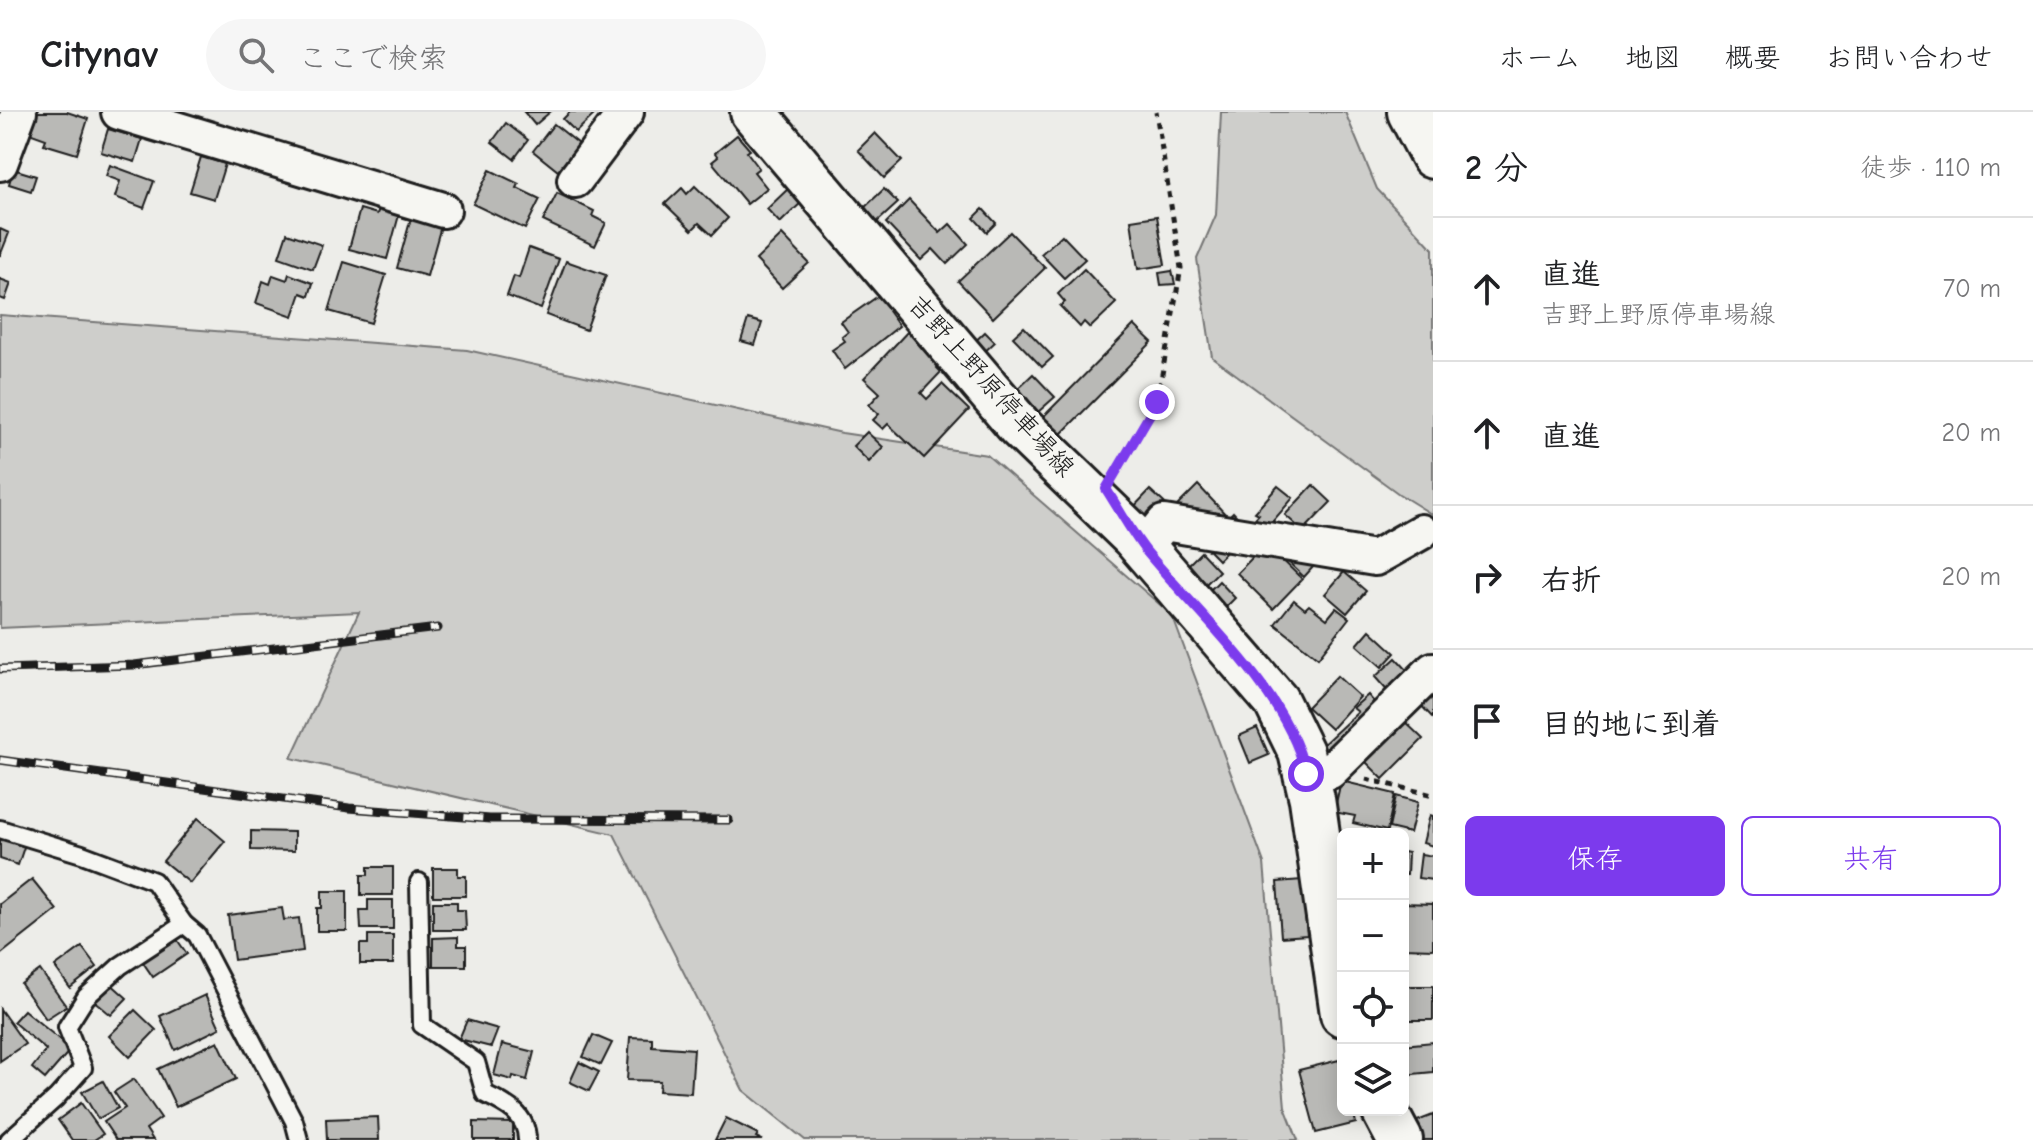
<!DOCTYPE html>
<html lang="ja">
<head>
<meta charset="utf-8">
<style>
  :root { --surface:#fff; --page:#f6f6f6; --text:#202124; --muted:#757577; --line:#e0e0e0; --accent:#7c3aed }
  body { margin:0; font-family:"Comic Neue","Klee One",sans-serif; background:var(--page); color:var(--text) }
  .controls { position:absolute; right:24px; bottom:24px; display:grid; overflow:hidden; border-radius:12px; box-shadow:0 4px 20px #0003 }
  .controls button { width:72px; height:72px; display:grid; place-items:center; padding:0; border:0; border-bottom:2px solid var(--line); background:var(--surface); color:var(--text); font:40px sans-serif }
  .stop { position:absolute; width:24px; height:24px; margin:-18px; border:6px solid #7c3aed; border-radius:50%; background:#fff }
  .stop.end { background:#7c3aed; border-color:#fff; box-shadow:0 2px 8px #0008 }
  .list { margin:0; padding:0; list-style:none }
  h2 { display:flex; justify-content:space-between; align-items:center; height:104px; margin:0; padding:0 32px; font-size:34px }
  h2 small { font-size:26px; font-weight:400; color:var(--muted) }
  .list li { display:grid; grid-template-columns:52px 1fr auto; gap:24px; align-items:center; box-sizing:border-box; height:144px; padding:0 32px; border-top:2px solid var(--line) }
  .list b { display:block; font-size:30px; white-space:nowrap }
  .list p { margin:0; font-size:26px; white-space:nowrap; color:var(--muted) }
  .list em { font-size:26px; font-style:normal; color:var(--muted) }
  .actions { display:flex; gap:16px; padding:24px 32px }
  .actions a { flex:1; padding:18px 0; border:2px solid var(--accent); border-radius:12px; text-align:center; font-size:28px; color:var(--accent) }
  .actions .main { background:var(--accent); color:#fff }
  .icon { flex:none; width:44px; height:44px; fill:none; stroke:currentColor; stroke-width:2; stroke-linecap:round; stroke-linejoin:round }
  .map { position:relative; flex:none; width:1433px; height:1028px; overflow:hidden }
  header { display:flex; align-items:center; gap:48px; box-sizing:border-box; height:112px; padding:0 40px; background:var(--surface); border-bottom:2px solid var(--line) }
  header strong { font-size:38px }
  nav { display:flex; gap:44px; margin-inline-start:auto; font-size:28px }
  .search { width:560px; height:72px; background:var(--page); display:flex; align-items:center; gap:20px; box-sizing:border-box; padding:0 28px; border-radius:44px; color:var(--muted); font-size:30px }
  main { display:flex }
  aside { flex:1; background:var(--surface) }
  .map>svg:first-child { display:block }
  .green { fill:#cececb; stroke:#757574; stroke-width:2 }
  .building { fill:#b9b9b6; stroke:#1c1c1c; stroke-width:2 }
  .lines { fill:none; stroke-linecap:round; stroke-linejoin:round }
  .lane-casing { stroke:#1c1c1c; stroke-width:22 }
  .street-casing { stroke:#1c1c1c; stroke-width:40 }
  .secondary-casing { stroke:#1c1c1c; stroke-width:50 }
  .highway-casing { stroke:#1c1c1c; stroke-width:50 }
  .path { stroke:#1c1c1c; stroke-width:5; stroke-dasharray:6 6; stroke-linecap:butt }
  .lane { stroke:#f6f6f2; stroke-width:16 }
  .street { stroke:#f6f6f2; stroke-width:34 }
  .secondary { stroke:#f6f6f2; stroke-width:44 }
  .highway { stroke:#f6f6f2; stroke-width:44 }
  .rail-casing { stroke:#1c1c1c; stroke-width:9 }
  .rail { stroke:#f6f6f2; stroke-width:6; stroke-dasharray:18; stroke-linecap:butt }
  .route { stroke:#7c3aed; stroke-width:10 }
  .labels { text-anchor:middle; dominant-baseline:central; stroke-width:8; stroke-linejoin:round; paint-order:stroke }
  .street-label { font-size:26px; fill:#1c1c1c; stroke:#f6f6f2 }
</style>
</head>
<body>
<header>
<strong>Citynav</strong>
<div class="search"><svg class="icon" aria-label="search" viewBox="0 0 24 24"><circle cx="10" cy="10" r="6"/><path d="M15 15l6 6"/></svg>ここで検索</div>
<nav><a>ホーム</a><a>地図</a><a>概要</a><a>お問い合わせ</a></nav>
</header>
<main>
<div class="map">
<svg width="1433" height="1028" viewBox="0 0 1433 1028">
  <rect width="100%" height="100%" fill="#edede9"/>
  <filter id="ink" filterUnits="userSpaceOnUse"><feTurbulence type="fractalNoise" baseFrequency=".0125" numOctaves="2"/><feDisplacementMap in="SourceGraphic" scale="16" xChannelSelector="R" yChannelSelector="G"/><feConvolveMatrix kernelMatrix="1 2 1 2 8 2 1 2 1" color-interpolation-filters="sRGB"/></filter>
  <g filter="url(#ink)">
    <g class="green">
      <path d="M1221,0H1345L1377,77L1433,137V403L1399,382L1212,245L1197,147L1216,103Z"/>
      <path d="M0,203L467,238L842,321L987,343L1172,503L1264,751L1285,995L1298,1028H805L743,978L614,722L291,646L359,500L0,516Z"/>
    </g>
    <g class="building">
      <path d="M36,0H67L88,7L77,42L44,32L46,27L29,21Z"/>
      <path d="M524,0H550L535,13Z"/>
      <path d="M570,0H597L576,20L563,7Z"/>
      <path d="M506,11L528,28L514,47L492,30Z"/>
      <path d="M554,12L579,32L558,59L533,39Z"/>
      <path d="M108,17L142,27L135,50L101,40Z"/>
      <path d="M875,21L902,49L884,66L858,38Z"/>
      <path d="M737,23L750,38L747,40L759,56L754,60L767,76L747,92L712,50L718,45L715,41Z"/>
      <path d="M201,45L225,52L214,87L190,80Z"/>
      <path d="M110,53L154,69L144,96L115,85L120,69L106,64Z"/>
      <path d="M13,57L36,64L31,79L9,72Z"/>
      <path d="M490,58L519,72L517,76L540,87L525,117L473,92Z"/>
      <path d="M792,73L805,87L780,111L767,97Z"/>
      <path d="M695,74L728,106L712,123L699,111L692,118L665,92L682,76L687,82Z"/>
      <path d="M884,77L898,91L876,111L863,97Z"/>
      <path d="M557,81L594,99L592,104L606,111L595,134L543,109Z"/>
      <path d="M909,88L940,121L950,112L968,132L947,152L933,137L921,148L886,111Z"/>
      <path d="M360,97L377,102L379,97L399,103L387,147L349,137Z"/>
      <path d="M983,97L996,111L987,120L974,106Z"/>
      <path d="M1157,104L1165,153L1138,157L1131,108Z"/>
      <path d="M411,106L441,114L427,164L397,156Z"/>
      <path d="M0,117L9,121L0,144Z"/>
      <path d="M1010,120L1045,156L993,206L958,169Z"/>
      <path d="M287,121L322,133L313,157L279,145Z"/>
      <path d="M782,123L809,151L782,176L756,148Z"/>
      <path d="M1062,123L1085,147L1064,166L1041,142Z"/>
      <path d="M529,136L559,147L541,197L507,184L514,164L519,166Z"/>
      <path d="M566,149L606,163L586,218L546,203Z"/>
      <path d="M344,150L386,163L371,211L329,199Z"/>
      <path d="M1084,157L1116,191L1090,216L1084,210L1080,215L1060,194L1065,190L1058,182Z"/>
      <path d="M1172,159L1175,172L1161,173L1159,161Z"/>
      <path d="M289,162L313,171L309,184L301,181L293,204L256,191L263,169L270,172L273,163L287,168Z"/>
      <path d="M0,167L11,171L5,188L0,186Z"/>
      <path d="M884,180L894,194L888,199L899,214L845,257L832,238L845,229L842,225L848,220L841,210Z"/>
      <path d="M748,207L762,211L755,233L741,229Z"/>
      <path d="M1134,213L1152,230L1061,322L1043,305Z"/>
      <path d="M1024,215L1053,245L1042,255L1013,225Z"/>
      <path d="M910,217L944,248L937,256L941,260L921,281L927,287L942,272L969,298L924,346L888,312L883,317L873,308L879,302L869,293L880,281L864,266Z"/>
      <path d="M985,220L995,230L981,243L971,233Z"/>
      <path d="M1033,262L1055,285L1038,300L1017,277Z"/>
      <path d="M867,320L883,335L869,350L853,334Z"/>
      <path d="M1198,373L1228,405L1233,400L1245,413V422L1218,448L1171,400Z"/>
      <path d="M1313,373L1331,390L1303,419L1285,403Z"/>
      <path d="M1278,374L1293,386L1259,425L1247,415L1259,402L1255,400Z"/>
      <path d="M1150,378L1172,398L1148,423L1126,403Z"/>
      <path d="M1266,432L1302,467L1273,497L1237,461Z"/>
      <path d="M1294,434L1314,454L1304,465L1283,445Z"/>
      <path d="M1201,440L1219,459L1197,481L1179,462Z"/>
      <path d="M1344,460L1366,479L1347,501L1325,482Z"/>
      <path d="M1219,469L1235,486L1218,503L1202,486Z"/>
      <path d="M1294,488L1305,497L1309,493L1327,507L1336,496L1349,506L1318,546L1275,512Z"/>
      <path d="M1370,518L1395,541L1382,555L1357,533Z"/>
      <path d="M1396,546L1411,562L1423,551L1430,559L1331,649L1319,636L1358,600L1353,596L1368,583L1379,596L1392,584L1375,565Z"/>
      <path d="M1337,564L1360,585L1331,617L1307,595Z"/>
      <path d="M1433,567V606L1414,586Z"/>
      <path d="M1400,605L1423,627L1383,667L1360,644Z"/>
      <path d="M1257,616L1269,643L1250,651L1239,624Z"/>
      <path d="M1341,669L1395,682L1387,719L1353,711L1355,704L1334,700Z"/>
      <path d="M1396,684L1418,690L1410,721L1389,716Z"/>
      <path d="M1430,703L1433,704V734L1423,731Z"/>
      <path d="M198,706L225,729L190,771L163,749Z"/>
      <path d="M251,719L294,720V739L251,738Z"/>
      <path d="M0,723L25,732L18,753L0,747Z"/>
      <path d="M1403,740L1408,741L1407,763H1403Z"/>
      <path d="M1421,742L1433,744V768L1418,766Z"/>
      <path d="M368,755H393V783H361V763H368Z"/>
      <path d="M433,756H458V764H466V784H433Z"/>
      <path d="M32,767L57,798L0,843V792Z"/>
      <path d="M1302,768L1307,823L1281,825L1277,770Z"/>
      <path d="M322,779H347V819H317V796H322Z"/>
      <path d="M368,788H393V817H361L360,798H368Z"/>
      <path d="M433,790H457V798H465L466,818H433Z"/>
      <path d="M1403,791L1433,792V837L1403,836Z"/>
      <path d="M282,796L284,808L299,806L303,839L234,848L228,803Z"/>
      <path d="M368,823H393V852H360V832H368Z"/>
      <path d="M458,825V834H466V854H433V826Z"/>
      <path d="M176,826L187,842L153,865L142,849Z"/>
      <path d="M82,835L97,855L70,876L55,855Z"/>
      <path d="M40,858L66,894L46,907L21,872Z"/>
      <path d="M109,870L127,886L111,903L93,888Z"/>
      <rect x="1403" y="874" width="30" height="34"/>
      <path d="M205,883L220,916L175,938L160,904Z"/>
      <path d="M0,897L25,932L0,949Z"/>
      <path d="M24,898L71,937L45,967L32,956L46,938L13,910Z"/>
      <path d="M135,898L156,918L130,945L109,924Z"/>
      <path d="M467,908L498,917L491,935L459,927Z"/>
      <path d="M593,923L612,931L601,953L583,945Z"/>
      <path d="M630,925L652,926V934L694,937L691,981L659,979L660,969L627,968Z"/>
      <path d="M218,929L236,967L176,995L158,957Z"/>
      <path d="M1433,930V960L1403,963V933Z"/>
      <path d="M502,932L534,940L527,968L513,964L512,968L494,963Z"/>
      <path d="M1339,948L1343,962V998H1353L1356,1011L1316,1021L1299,958Z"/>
      <path d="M579,950L599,960L589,979L570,970Z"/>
      <path d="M134,967L161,1006L146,1017L153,1028H116L104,1010L125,996L114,980Z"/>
      <path d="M103,969L118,996L98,1007L82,980Z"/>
      <path d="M81,991L103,1022L94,1028H72L58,1008Z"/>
      <path d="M1433,1003V1028H1419L1412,1011Z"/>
      <path d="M378,1005L379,1028H327L326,1007Z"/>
      <path d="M726,1006L758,1022L756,1025L762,1028H715Z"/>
      <path d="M474,1010L513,1011V1028H474Z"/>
    </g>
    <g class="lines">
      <g class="lane-casing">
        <g id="lane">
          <path d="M0,717L82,742L154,769L184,812L197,823L294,1009L299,1028"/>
          <path d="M419,770L422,913L476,950L485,982C506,992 527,1002 527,1028"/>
          <path d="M9,1028L56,986L83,956L67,915L86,885L120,854L184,812"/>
        </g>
      </g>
      <g class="street-casing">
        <g id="street">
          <path d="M119,0L443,98"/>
          <path d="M0,51L19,0"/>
          <path d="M575,68L626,0"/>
          <path d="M1144,436L1164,411L1375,446L1421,420"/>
          <path d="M1306,662L1330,659L1433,558"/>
        </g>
      </g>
      <g class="secondary-casing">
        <g id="secondary">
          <path d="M753,0L1020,315L1134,425L1276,589L1301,640L1312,687L1343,902"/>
          <path d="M1384,998L1400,1028"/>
        </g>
      </g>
      <g class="highway-casing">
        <path id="highway" d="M1410,0L1433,44"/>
      </g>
      <g class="path">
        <path d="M1116,360L1157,290L1181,156L1156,0"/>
        <path d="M1366,667L1433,683"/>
      </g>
      <use href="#lane" class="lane"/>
      <use href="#street" class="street"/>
      <use href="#secondary" class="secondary"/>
      <use href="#highway" class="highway"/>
      <g class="rail-casing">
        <g id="rail">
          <path d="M0,557L134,553L438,516"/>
          <path d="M0,648L349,696L490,707L729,708"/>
        </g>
      </g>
      <use href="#rail" class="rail"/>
    </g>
  </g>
  <g class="lines" filter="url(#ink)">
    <path class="route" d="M1157,290L1106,377C1119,397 1131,420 1146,439C1199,504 1287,579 1306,662"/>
  </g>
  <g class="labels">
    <g class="street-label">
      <text transform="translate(991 274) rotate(48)">吉野上野原停車場線</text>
    </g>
  </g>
</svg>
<div class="controls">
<button>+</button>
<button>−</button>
<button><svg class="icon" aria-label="locate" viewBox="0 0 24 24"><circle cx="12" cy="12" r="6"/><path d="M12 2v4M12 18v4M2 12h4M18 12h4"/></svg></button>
<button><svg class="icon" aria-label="layers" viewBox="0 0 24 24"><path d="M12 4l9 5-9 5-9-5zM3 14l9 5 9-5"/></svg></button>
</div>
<div class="stop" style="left:1306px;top:662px"></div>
<div class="stop end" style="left:1157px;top:290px"></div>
</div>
<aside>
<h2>2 分<small>徒歩 · 110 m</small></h2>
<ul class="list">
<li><svg class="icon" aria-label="ahead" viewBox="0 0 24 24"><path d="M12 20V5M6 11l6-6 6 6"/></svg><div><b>直進</b><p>吉野上野原停車場線</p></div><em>70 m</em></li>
<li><svg class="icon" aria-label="ahead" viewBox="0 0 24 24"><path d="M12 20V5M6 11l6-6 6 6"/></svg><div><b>直進</b></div><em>20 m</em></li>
<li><svg class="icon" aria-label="right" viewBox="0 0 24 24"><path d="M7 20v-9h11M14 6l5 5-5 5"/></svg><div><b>右折</b></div><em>20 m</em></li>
<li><svg class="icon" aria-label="arrive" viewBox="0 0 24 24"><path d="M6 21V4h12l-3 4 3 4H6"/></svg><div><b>目的地に到着</b></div></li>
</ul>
<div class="actions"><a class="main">保存</a><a>共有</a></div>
</aside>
</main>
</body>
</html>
